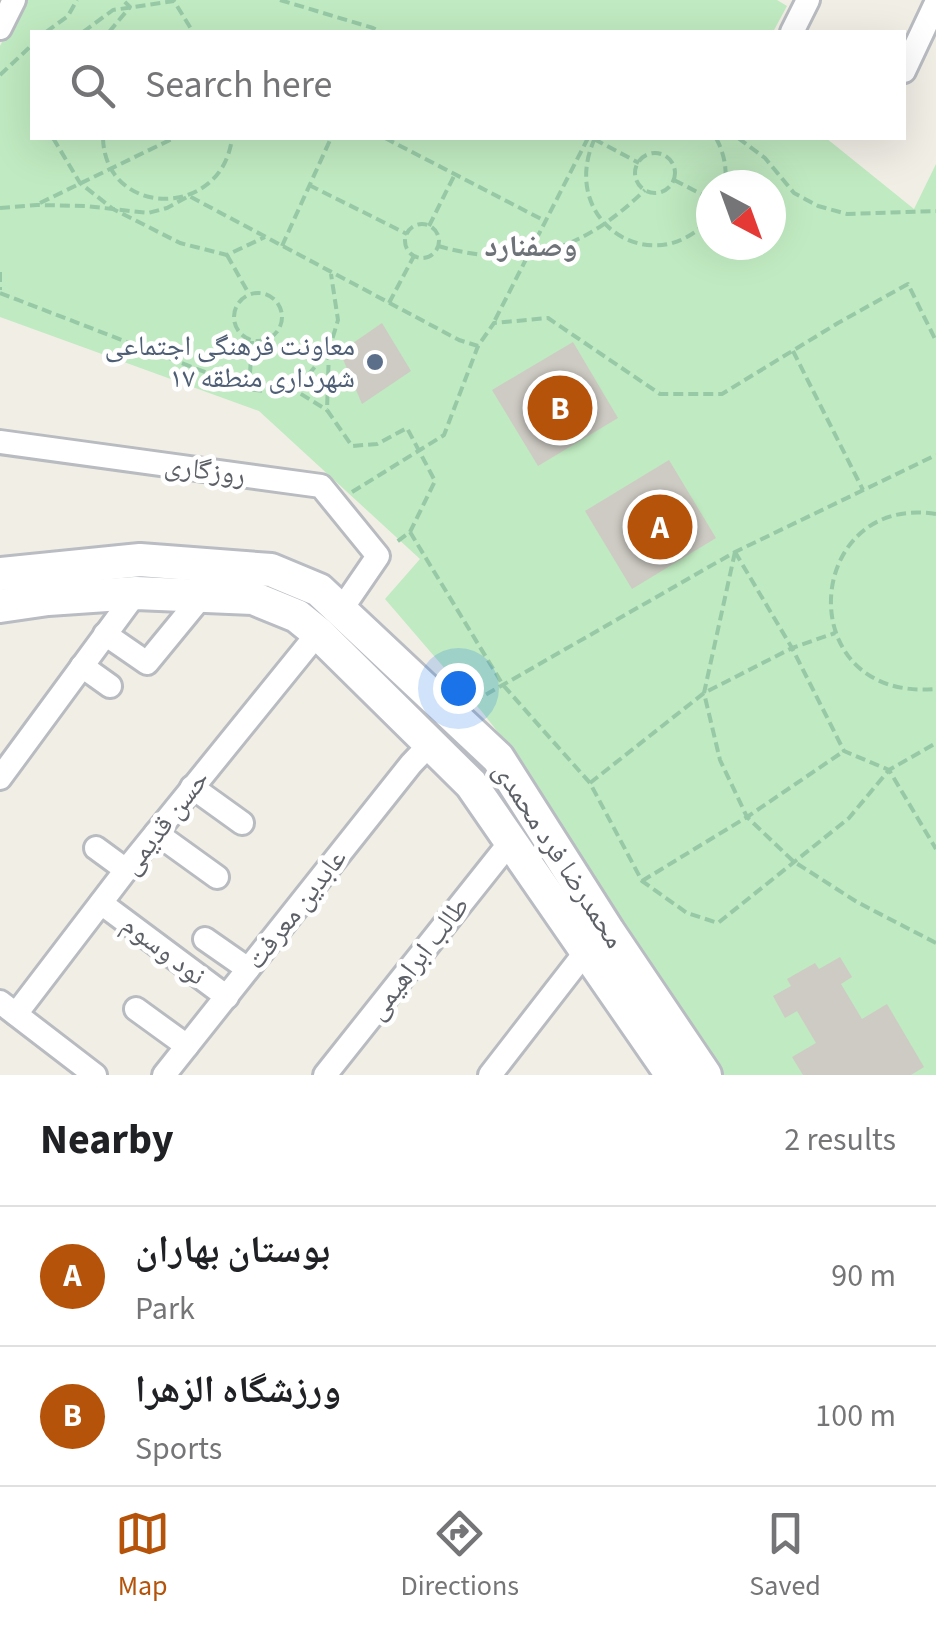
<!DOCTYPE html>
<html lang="en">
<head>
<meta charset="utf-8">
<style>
  :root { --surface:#fff; --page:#f6f6f6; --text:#202124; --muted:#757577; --line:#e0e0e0; --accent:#b45309 }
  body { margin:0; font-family:"Source Sans 3","Noto Naskh Arabic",sans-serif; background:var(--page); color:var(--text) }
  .compass { position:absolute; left:696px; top:170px; width:90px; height:90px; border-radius:50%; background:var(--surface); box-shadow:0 10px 40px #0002; rotate:139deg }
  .you { position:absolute; left:458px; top:688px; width:35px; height:35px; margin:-25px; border:8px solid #fff; border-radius:50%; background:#1a73e8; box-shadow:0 0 0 15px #1a73e833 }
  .badge { display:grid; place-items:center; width:65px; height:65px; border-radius:50%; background:var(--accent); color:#fff; font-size:32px; font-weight:700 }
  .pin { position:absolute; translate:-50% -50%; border:5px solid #fff; box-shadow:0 2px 10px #0006 }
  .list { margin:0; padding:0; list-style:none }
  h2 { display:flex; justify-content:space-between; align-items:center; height:130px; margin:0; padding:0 40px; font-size:42px }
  h2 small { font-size:32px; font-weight:400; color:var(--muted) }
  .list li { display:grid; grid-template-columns:65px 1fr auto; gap:30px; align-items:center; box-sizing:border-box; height:140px; padding:0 40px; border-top:2px solid var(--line) }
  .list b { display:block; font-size:38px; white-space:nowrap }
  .list p { margin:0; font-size:32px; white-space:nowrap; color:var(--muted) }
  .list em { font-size:32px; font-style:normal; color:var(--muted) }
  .icon { flex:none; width:55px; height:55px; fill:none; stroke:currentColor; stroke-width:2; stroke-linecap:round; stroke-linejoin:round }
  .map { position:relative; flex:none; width:936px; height:1075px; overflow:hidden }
  .search { position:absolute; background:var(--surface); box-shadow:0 10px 40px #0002; left:30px; right:30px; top:30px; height:110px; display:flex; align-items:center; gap:25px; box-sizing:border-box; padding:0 35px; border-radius:0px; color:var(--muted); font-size:38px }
  .sheet { height:410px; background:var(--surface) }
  nav { display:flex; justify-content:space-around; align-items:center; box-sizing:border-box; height:140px; border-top:2px solid var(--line); background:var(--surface); font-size:28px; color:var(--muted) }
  nav a { display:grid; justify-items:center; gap:5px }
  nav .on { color:var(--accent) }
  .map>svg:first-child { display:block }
  .green { fill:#c0eac1; fill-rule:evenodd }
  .building { fill:#cecbc4 }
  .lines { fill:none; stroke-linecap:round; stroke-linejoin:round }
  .minor-casing { stroke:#b8bbc0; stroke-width:28 }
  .secondary-casing { stroke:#b9bcc2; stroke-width:38 }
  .path { stroke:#97c9a6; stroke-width:4; stroke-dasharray:10 5; stroke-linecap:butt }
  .minor { stroke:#fff; stroke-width:22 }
  .secondary { stroke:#fff; stroke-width:32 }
  .service-dot { fill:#5c6f8a; stroke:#fff; stroke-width:4 }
  .labels { text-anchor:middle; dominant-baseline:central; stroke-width:9; stroke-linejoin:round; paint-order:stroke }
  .service-label { font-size:28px; fill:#4e5e75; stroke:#fff; text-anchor:end }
  .street-label { font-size:28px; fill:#5d6167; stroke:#fff }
  .neighbourhood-label { font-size:30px; font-weight:bold; fill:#6e7379; stroke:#fff }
</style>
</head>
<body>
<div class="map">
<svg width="936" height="1075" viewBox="0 0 936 1075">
  <rect width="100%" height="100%" fill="#f1eee6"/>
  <path class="green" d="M23,0H777L787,6L773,32H32V138H826L914,209L936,164V1075H717L593,880L521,762L483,713L385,599L420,559L259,411L0,317V46ZM711,185H771V245H711Z"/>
  <g class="building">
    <path d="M382,323L411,371L362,404L340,352Z"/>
    <path d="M573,342L618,418L538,466L492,390Z"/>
    <path d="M669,460L716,538L632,589L585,511Z"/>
    <path d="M840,957L852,977L841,984L862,1019L887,1004L924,1067L911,1075H803L792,1057L816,1043L797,1011L785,1018L773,996L791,986L787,979L815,963L819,969Z"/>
  </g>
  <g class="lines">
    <g class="minor-casing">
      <g id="minor">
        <path d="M0,28L14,0"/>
        <path d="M792,32L808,0"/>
        <path d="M904,71L936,3"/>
        <path d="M0,442L321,486L378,556L341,610"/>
        <path d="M105,634L147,663L202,596"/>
        <path d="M82,666L110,686"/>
        <path d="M0,778L136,593"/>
        <path d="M192,787L242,823"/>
        <path d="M156,833L217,877"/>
        <path d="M96,848L126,870"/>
        <path d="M101,903L227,997"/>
        <path d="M205,939L248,969"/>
        <path d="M0,1002L95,1075"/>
        <path d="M136,1009L187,1046"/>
        <path d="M16,1014L126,870L318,633"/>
        <path d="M164,1075L411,764L430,744"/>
        <path d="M325,1075L511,841"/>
        <path d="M490,1075L587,950"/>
      </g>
    </g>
    <g class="secondary-casing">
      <g id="secondary">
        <path d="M0,574L140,560L271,570L319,590L498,758L608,931L705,1075"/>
        <path d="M0,606L48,599L136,593L253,598L297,616L318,633L471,784L672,1075"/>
      </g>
    </g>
    <g class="path">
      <path d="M280,0L373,28L381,32"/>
      <path d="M46,32L68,16L77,0"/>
      <path d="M83,32L113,10L174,1L193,32"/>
      <path d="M109,32L130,7L123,0"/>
      <path d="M0,75L32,45"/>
      <path d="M53,138L80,183L113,209L180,243L227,255L265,237"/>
      <path d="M103,138C105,218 222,220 232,138"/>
      <path d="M385,138L545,221"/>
      <path d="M595,138C556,222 655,284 711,217"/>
      <path d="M716,138C724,153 727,167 725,185"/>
      <path d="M738,138L765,158L794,193L818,206L847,214L936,211"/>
      <path d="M594,139L639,163"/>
      <circle cx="655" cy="173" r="20"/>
      <path d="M674,180L711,199"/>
      <path d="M309,185L407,234"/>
      <path d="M40,203L174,138"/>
      <path d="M0,208L37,205L86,206L148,213L167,208L189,196L459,340L478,346L494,323L548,318L660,394H722L838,323L908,284L936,341"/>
      <circle cx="422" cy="241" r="17"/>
      <path d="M429,226L455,174"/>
      <path d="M282,246L331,138"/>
      <path d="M438,246C524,270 582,251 645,190"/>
      <path d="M227,255L249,294"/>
      <path d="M0,272V290"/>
      <circle cx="258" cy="317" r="24"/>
      <path d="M0,293L249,389L272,392L287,386L309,374L329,350L338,320L331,274"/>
      <path d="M389,303L414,256"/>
      <path d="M495,320L588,138"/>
      <path d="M329,350L327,410L352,446L377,444L407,428L435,481L410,532L394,544"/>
      <path d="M793,351L863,490"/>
      <path d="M288,386L327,410"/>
      <path d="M249,389L252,341"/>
      <path d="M352,492L444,435L478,346"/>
      <path d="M936,514C803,493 789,702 936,689"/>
      <path d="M410,532L503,685L590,783L642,881L687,913L718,923L849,818L889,770L936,743"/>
      <path d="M735,552L704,693L720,760L747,817L793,861L857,902L936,943"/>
      <path d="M735,552L792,648L844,751L889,770L936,849"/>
      <path d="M473,702L735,552L936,455"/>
      <path d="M590,783L704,693L792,648L835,633"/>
      <path d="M642,881L747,817L844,751"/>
    </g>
    <use href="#minor" class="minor"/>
    <use href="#secondary" class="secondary"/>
  </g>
  <circle class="service-dot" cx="375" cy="362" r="10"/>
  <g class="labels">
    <g class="service-label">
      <text x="355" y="346">معاونت فرهنگی اجتماعی<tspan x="355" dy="32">شهرداری منطقه ۱۷</tspan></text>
    </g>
    <g class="street-label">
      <text transform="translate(205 470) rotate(8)">روزگاری</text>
      <text transform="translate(165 822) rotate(-52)">حسن قدیمی</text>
      <text transform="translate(559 855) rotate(57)">محمدرضا فرد محمدی</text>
      <text transform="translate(296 909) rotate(-52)">عابدین معرفت</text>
      <text transform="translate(164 950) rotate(37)">نود وسوم</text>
      <text transform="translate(418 958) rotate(-52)">طالب ابراهیمی</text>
    </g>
    <g class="neighbourhood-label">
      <text x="531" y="246">وصفنارد</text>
    </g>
  </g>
</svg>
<svg class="compass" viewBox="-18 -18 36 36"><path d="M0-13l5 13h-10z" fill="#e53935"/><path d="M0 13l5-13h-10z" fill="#757577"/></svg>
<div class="you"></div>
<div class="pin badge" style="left:660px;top:527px">A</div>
<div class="pin badge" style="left:560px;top:408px">B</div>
<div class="search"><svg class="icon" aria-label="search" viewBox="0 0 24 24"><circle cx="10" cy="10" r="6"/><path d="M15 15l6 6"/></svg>Search here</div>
</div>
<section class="sheet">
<h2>Nearby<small>2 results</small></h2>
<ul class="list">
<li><span class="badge">A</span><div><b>بوستان بهاران</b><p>Park</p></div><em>90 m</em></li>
<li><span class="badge">B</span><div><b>ورزشگاه الزهرا</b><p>Sports</p></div><em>100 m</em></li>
</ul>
</section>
<nav>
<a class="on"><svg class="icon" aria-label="map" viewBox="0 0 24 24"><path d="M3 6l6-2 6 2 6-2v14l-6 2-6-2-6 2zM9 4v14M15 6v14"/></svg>Map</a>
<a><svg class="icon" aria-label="directions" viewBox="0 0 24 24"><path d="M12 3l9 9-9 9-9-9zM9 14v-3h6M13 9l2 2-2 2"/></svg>Directions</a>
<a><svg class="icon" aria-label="saved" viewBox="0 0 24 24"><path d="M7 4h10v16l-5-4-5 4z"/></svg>Saved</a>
</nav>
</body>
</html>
